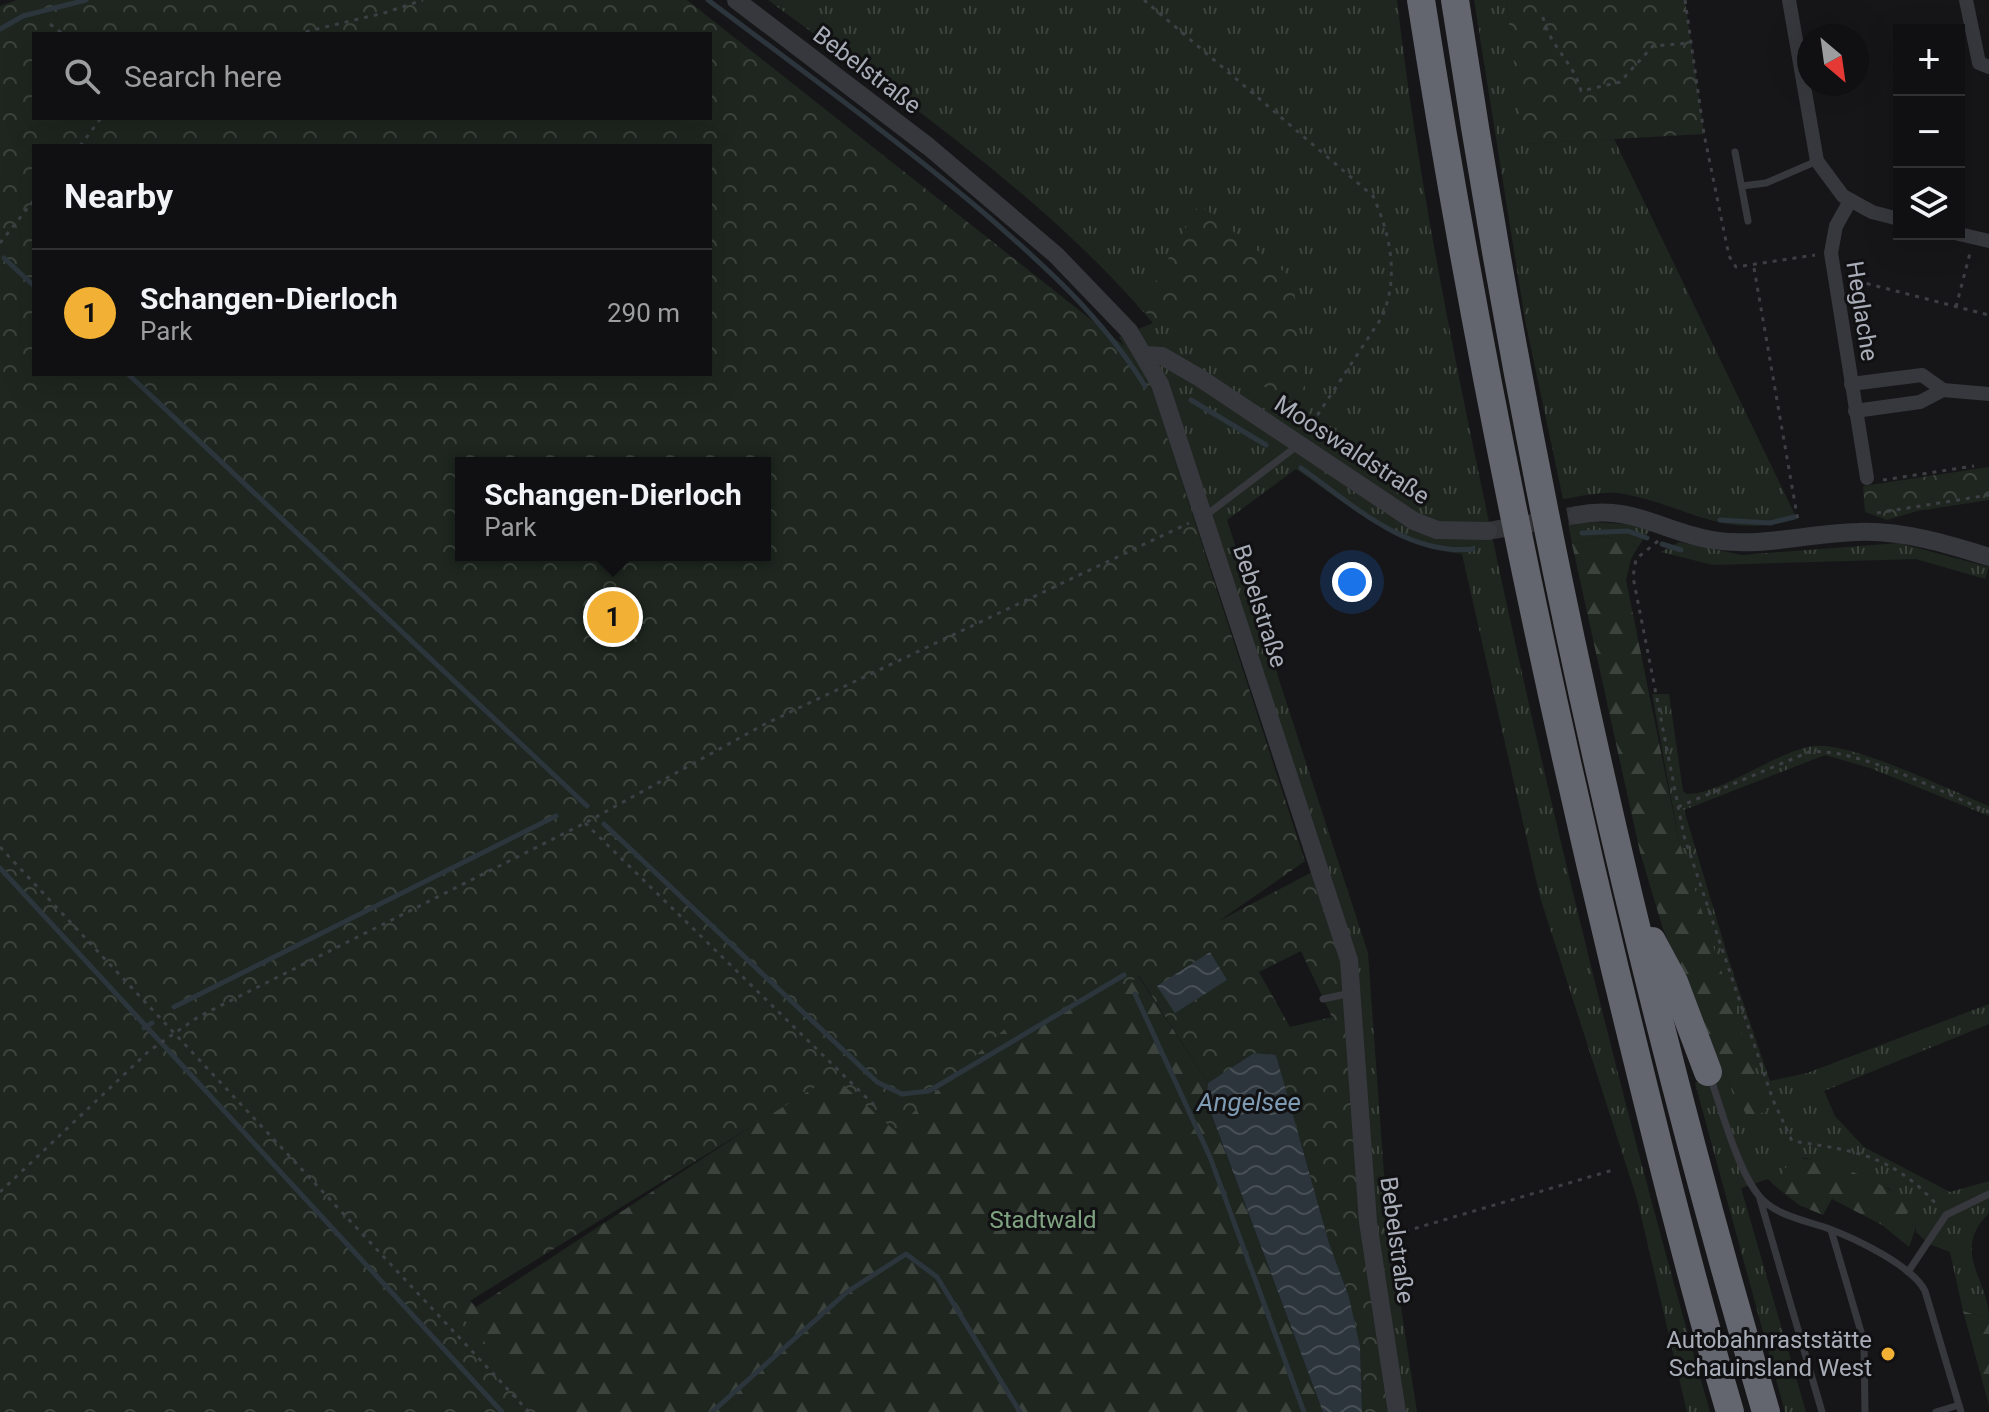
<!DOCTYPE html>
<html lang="en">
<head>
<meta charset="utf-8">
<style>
  :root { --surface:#101012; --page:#1e1e20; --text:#f1f3f6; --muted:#9c9d9f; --line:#303032; --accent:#f2b134 }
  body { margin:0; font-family:Roboto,sans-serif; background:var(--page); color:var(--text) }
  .controls { position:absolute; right:24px; top:24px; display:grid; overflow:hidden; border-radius:0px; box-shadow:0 8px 32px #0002 }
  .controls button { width:72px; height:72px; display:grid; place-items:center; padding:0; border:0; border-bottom:2px solid var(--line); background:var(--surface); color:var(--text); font:40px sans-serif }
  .compass { position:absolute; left:1797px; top:24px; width:72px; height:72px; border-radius:50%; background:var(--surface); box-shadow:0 8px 32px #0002; rotate:151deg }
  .you { position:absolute; left:1352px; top:582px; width:28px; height:28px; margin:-20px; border:6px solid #fff; border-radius:50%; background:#1a73e8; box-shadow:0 0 0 12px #1a73e833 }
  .badge { display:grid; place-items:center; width:52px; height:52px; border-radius:50%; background:var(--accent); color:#111; font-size:26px; font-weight:700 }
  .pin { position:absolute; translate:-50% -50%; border:4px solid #fff; box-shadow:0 2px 8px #0006 }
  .popup { position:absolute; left:455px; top:457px; width:316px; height:104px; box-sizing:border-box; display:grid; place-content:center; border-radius:0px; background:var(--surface); filter:drop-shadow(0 2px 6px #0005); font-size:26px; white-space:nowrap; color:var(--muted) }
  .popup b { font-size:30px; color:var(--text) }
  .popup::after { content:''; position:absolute; left:50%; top:100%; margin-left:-16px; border:16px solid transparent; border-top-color:var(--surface) }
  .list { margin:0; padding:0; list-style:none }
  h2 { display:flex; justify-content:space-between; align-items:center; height:104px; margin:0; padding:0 32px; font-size:34px }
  h2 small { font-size:26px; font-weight:400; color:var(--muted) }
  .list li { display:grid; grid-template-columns:52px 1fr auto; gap:24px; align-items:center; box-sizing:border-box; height:128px; padding:0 32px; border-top:2px solid var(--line) }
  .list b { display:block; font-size:30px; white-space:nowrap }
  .list p { margin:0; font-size:26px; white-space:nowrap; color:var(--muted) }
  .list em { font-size:26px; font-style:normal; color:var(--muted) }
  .icon { flex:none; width:44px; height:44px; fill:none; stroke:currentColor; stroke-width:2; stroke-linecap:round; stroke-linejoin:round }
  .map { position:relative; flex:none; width:1989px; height:1412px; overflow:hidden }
  .search { position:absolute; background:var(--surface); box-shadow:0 8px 32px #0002; left:32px; top:32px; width:680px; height:88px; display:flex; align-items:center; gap:20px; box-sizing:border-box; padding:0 28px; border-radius:0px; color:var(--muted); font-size:30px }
  .panel { position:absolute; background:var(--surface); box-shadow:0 8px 32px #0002; left:32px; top:144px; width:680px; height:232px; border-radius:0px }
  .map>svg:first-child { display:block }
  .grass { fill:url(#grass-tufts) }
  .forest { fill:url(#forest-firs) }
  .park { fill:url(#park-crowns); fill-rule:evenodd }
  .water { fill:url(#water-waves) }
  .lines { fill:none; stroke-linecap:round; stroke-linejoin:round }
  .stream { stroke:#2c353c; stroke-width:5 }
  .tertiary-tunnel { stroke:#333438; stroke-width:18; stroke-dasharray:18 9; stroke-linecap:butt }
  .path { stroke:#3d3f44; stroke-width:3; stroke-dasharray:4 6; stroke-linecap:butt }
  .service { stroke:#37383d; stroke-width:7 }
  .minor { stroke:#37383d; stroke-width:14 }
  .tertiary { stroke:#37383d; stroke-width:18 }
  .motorway { stroke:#63666e; stroke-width:28 }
  .poi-dot { fill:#f2b134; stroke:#111113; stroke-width:3 }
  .labels { text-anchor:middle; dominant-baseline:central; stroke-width:6; stroke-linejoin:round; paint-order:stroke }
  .street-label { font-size:24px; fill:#a8adb8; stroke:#111113 }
  .park-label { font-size:24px; fill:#7fa381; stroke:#111113 }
  .poi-label { font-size:24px; fill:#a8adb8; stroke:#111113; text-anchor:end }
  .water-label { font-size:26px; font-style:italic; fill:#7f9bb3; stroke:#111113 }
</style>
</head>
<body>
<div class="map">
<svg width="1989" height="1412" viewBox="0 0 1989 1412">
  <defs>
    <pattern id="grass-tufts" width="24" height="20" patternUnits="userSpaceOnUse" patternTransform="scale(2)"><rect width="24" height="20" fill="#1e261f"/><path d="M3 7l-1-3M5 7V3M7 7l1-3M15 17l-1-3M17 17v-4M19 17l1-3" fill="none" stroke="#3c433d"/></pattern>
    <pattern id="forest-firs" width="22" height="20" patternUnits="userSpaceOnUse" patternTransform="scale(2)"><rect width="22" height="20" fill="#1e261f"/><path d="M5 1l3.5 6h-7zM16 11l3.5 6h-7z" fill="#3c433d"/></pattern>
    <pattern id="park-crowns" width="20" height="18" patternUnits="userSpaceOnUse" patternTransform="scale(2)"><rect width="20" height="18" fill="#1e261f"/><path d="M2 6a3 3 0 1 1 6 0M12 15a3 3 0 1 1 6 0" fill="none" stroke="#3c433d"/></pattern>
    <pattern id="water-waves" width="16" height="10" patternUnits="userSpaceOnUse" patternTransform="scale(2)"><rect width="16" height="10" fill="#2c353c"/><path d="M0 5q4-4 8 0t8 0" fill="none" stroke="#485056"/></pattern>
  </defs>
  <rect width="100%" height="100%" fill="#161618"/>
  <g class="grass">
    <path d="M768,0H1397C1420,198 1461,392 1503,587C1563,864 1632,1140 1710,1412H1687L1637,1199L1540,897L1462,554C1398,548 1348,505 1296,469L1227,520L1368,953L1387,1216L1417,1412H1388L1340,955L1155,402L1119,337L1153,323C1045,196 901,99 768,0Z"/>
    <path d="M1474,0H1506L1525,144L1614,139L1797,519C1720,540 1692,507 1624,494C1605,490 1582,496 1563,499L1525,320Z"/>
    <path d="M1579,521L1642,525L1650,530L1638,547L1604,536L1572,544L1568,523Z"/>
    <path d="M1679,542L1742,555L1899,543L1989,567L1985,579L1916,559L1713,565L1661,552Z"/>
    <path d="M1652,694H1669L1683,791L1687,794C1717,796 1779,750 1814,746C1853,742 1949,790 1989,806V816L1870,768L1825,755L1684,810L1731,967L1770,1081L1807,1073L1989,1004V1024L1824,1091L1835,1116L1864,1147L1950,1192L1989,1181V1213C1950,1252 1989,1279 1989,1319L1963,1311L1950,1252L1929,1244L1916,1232V1227L1903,1218L1890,1189L1806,1158H1792L1775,1186L1768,1179L1741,1188L1806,1412H1785L1695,1083L1722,1069L1748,1118L1679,841Z"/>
  </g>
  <g class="forest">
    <path d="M1604,536L1638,547L1631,559L1626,580L1679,841L1767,1111L1748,1118L1722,1069L1663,929L1640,852L1572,544Z"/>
    <path d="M0,809L476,1307L830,1075L883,1108L961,1042L1133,968L1208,1083L1206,1101L1323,1412H529Z"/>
    <path d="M1792,1158C1829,1157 1883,1183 1913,1205L1904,1218L1916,1227L1909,1247L1882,1225L1832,1199L1823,1215L1799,1205L1775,1186Z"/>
    <path d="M1963,1311L1989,1319V1405Z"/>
  </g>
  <g class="park">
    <path d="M17,0H687L1142,360L1305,861L1219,921L1314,871L1340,955L1388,1412H1362L1360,1346L1349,1297L1329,1243L1276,1055L1254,1053L1208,1083L1139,976L1123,987L1007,1027L894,1130L833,1076L455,1310L550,1412H0V6ZM34,34H710V118H34ZM34,146H710V374H34ZM461,463H765V555H461ZM1301,951L1332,1017L1290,1027L1259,972Z"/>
    <path d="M1506,0H1685L1704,134L1524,144Z"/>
    <path d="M1199,204L1293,279L1308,414L1140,309Z"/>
    <path d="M1989,467V500L1917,511L1887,520L1865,512L1863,486Z"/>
  </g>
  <g class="water">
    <path d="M1210,952L1227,980L1175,1013L1157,986Z"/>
    <path d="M1254,1053L1276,1055L1282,1076L1329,1243L1349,1297L1360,1346L1362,1412H1323L1206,1100L1208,1083Z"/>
  </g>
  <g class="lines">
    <g class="stream">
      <path d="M708,0C801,70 895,138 984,213C1045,266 1102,317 1145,386"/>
      <path d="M0,29L23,16L86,0"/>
      <path d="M4,258L34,286"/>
      <path d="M128,374L587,806"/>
      <path d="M1191,400L1266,445"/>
      <path d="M1301,468C1352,504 1406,556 1473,549"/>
      <path d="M1720,520L1770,523L1794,517"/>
      <path d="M1582,533L1628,531L1647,538"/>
      <path d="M1662,544L1681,550"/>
      <path d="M604,824L877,1082L902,1094L929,1091L1124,975"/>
      <path d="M0,868L502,1412"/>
      <path d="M1135,994L1210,1157L1304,1412"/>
      <path d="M174,1007L556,816"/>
      <path d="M144,1028L152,1023"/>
      <path d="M712,1412L847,1292L906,1254L937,1277L1020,1412"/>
    </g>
    <path class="tertiary-tunnel" d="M1488,531L1577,515"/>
    <g class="path">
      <path d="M1144,0L1373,196C1391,236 1399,277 1382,317L1309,428"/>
      <path d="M1685,0L1704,134L1729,256L1736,267L1815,255"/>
      <path d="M1543,17C1549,46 1574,62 1581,91L1620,82L1653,46L1691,43"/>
      <path d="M50,24L63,34"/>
      <path d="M296,34L384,13L423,0"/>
      <path d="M80,146L101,118"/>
      <path d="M0,243L34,200"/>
      <path d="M1754,268L1798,521"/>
      <path d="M1857,281L1989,315"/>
      <path d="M1956,307L1970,253"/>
      <path d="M1883,480L1974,466"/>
      <path d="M1877,513L1989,495"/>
      <path d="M1658,541L1636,559L1633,577L1684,836L1773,1100L1792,1141C1857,1151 1892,1155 1938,1206"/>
      <path d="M1678,807L1809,752C1857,747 1943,793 1989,812"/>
      <path d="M585,823L874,1105"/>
      <path d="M0,847L529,1412"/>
      <path d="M0,1192L149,1051L198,1017L585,823L765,724L1189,523"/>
      <path d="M1386,1237L1613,1170"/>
    </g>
    <g class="service">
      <path d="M1735,152L1748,221"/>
      <path d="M1742,186L1766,183L1817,161"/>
      <path d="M1205,516L1297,446"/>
      <path d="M1323,999L1351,993"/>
      <path d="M1710,1076C1721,1108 1738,1172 1760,1197C1775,1215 1806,1221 1827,1228C1854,1238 1912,1265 1925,1291L1961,1412"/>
      <path d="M1760,1199L1822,1412"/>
      <path d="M1831,1230L1864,1342L1865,1412"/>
      <path d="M1908,1272L1946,1215L1989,1194"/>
      <path d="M1936,1412L1959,1405"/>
    </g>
    <g class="minor">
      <path d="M1789,0L1817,161L1843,196L1872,212L1899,219"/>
      <path d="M1966,0L1979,63L1989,67"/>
      <path d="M1850,201L1836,226L1831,253L1867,478"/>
      <path d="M1959,234L1989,241"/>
      <path d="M1851,384L1922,375L1943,390"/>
      <path d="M1855,411L1920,402L1943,390L1989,394"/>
    </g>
    <g class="tertiary">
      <path d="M736,0L929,147L1056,255L1129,331L1160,384L1349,960L1368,1222L1397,1412"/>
      <path d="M1144,355L1162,356L1200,378L1414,521L1437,530L1488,531"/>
      <path d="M1577,515C1631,504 1661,531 1712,540C1761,548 1809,533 1858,532C1901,530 1948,544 1989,557"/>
    </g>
    <g class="motorway">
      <path d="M1421,0C1472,326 1538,648 1615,969C1651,1117 1687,1266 1730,1412"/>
      <path d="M1455,0C1527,476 1630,950 1766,1412"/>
      <path d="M1652,941L1674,982L1708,1072"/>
    </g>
  </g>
  <circle class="poi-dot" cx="1888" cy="1354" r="8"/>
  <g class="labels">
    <g class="street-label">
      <text transform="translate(867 70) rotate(37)">Bebelstraße</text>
      <text transform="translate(1862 311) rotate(81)">Heglache</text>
      <text transform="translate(1352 450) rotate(33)">Mooswaldstraße</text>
      <text transform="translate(1260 606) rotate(72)">Bebelstraße</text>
      <text transform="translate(1397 1240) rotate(82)">Bebelstraße</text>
    </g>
    <g class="park-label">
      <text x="1043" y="1220">Stadtwald</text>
    </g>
    <g class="poi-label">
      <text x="1872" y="1340">Autobahnraststätte<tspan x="1872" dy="28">Schauinsland West</tspan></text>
    </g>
    <g class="water-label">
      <text x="1249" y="1102">Angelsee</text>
    </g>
  </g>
</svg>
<div class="controls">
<button>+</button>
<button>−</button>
<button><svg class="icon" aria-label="layers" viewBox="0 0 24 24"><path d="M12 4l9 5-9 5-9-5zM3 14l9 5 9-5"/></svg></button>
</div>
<svg class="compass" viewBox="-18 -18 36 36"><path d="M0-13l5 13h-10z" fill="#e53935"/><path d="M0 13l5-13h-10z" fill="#9c9d9f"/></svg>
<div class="you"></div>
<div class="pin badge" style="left:613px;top:617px">1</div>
<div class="popup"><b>Schangen-Dierloch</b>Park</div>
<div class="search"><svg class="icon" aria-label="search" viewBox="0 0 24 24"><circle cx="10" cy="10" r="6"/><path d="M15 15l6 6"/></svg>Search here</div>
<section class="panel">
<h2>Nearby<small></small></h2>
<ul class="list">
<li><span class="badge">1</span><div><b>Schangen-Dierloch</b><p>Park</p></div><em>290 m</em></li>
</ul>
</section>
</div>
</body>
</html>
